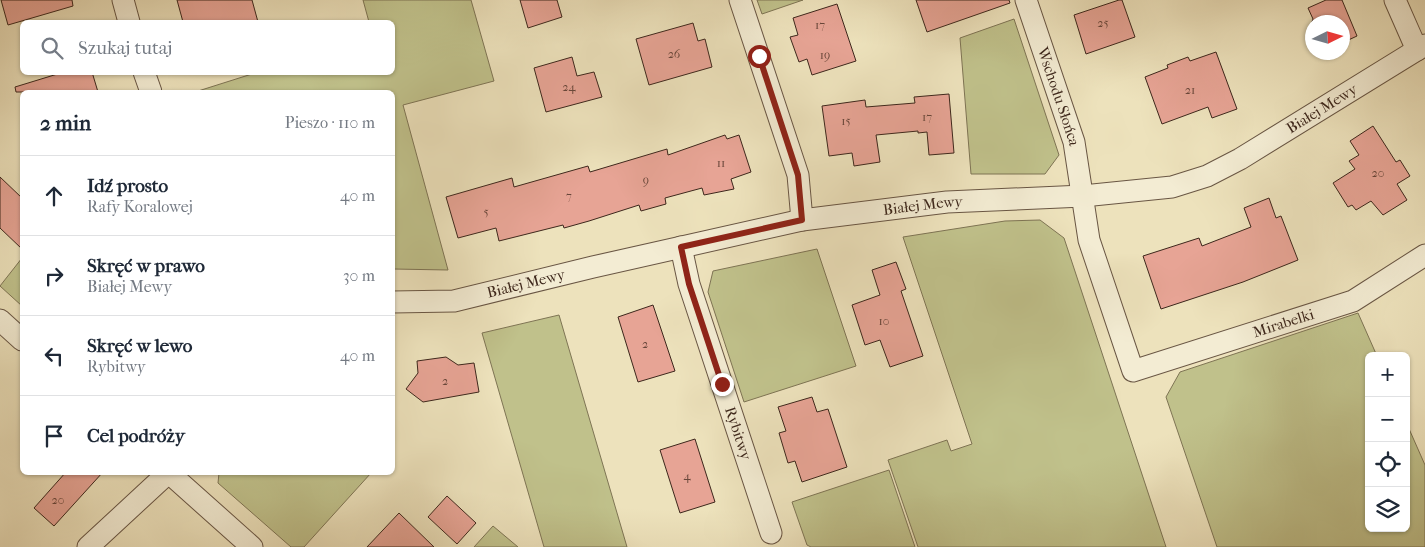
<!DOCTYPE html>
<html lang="pl">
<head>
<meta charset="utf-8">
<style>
  :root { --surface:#fff; --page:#f6f6f7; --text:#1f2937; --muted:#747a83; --line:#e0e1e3 }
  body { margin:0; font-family:"IM FELL French Canon",serif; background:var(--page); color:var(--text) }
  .controls { position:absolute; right:15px; bottom:15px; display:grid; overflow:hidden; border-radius:8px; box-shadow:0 1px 4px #0004 }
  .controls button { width:45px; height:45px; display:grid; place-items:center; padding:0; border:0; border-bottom:1px solid var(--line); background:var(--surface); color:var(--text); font:25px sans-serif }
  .compass { position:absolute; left:1305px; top:15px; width:45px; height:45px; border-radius:50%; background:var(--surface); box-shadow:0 1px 4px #0004; rotate:85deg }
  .stop { position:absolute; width:15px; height:15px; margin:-11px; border:4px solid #8f2418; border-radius:50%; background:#fff }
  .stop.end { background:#8f2418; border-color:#fff; box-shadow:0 1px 5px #0008 }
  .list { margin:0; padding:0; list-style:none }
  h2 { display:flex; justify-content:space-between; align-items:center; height:65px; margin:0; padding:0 20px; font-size:21px }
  h2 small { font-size:16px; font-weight:400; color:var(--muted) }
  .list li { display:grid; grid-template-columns:32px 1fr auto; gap:15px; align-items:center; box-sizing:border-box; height:80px; padding:0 20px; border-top:1px solid var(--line) }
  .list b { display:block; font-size:19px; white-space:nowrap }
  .list p { margin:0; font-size:16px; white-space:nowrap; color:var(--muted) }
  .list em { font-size:16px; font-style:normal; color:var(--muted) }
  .icon { flex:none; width:28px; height:28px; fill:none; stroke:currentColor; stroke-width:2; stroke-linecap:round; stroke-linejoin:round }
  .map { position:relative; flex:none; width:1425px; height:547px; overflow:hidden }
  .search { position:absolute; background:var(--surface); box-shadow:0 1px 4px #0004; left:20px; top:20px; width:375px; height:55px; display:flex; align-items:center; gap:12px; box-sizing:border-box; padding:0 18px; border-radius:8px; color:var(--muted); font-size:19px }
  .panel { position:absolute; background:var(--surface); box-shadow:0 1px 4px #0004; left:20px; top:90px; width:375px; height:385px; border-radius:8px }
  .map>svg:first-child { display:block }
  .green { fill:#c0c18b; stroke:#7e7454 }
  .building { fill:#e7a495; stroke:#3d271c }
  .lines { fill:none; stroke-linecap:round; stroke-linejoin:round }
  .street-casing { stroke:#695644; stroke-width:23 }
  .street { stroke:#f3ecd3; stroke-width:21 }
  .route { stroke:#8f2418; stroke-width:6 }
  .labels { text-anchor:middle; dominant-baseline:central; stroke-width:4; stroke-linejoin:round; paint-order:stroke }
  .number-label { font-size:12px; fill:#68463a }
  .street-label { font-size:15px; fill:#3d271c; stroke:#f3ecd3 }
</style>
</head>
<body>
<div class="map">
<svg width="1425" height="547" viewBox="0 0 1425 547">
  <rect width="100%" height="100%" fill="#ede2bc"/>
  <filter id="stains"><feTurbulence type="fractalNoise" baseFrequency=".004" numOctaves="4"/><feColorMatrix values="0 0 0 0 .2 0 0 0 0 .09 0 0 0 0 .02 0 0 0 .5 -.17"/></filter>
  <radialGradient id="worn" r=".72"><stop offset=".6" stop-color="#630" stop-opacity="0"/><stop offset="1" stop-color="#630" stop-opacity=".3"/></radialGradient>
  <g class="green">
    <path d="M363,0H471L494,81L403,105L448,270L393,269L392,92H195L255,73L392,72V22H369Z"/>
    <path d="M757,0H803L762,14Z"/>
    <path d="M1014,19L1059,155L1045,174H971L960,38Z"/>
    <path d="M1040,220L1064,238L1166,547H918L888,460L947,440L951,451L972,444L903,237L1005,221Z"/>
    <path d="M817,249L856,366L744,402L708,292L713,271Z"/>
    <path d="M22,258V306L0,286Z"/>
    <path d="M1358,313L1377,356H1369V528H1406V422L1425,465V547H1217L1166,397L1180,372Z"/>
    <path d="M559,315L627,547H544L482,333Z"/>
    <path d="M889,470L915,547H811L807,545L792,502Z"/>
    <path d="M219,473V472L371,473L304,547H291L218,483Z"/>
    <path d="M493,526L518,547H474Z"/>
  </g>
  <g class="building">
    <path d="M1,0H72L73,6L8,25Z"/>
    <path d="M177,0H252L258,22H183Z"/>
    <path d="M520,0H557L562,17L528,28Z"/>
    <path d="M916,0H1009L1010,3L927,32Z"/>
    <path d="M1119,0H1122L1135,37L1086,54L1074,15Z"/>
    <path d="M1326,0H1342L1357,36L1342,43V22H1312V38L1309,30L1313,19L1308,8Z"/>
    <path d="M837,4L856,61L812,75L807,59L799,62L790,37L798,35L793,18Z"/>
    <path d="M693,23L698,41L705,39L712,67L649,85L636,39Z"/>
    <path d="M1216,52L1237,109L1212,118L1208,107L1162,124L1145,77L1168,68L1167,65L1188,57L1190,61Z"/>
    <path d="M572,57L577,76L594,72L602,97L546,112L534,68Z"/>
    <path d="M64,72H92L98,92H16L15,87Z"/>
    <path d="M949,94L954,153L929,155L927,132L918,133V131L876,135L880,162L854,166L852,153L829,156L822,106L865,100L866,107L915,103L914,97Z"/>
    <path d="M1373,126L1396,162L1400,160L1410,176L1397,184L1407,200L1383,215L1371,201L1356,210L1352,205L1348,207L1333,183L1355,169L1349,161L1359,155L1350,141Z"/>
    <path d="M725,135L727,139L739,135L751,172L731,179L734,189L704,195L702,188L665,198L666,204L641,211L639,205L589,221L564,228L563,225L499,241L496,228L458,238L446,197L512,178L514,187L588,166L590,172L667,149L668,155Z"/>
    <path d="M0,177L22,198V249L0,228Z"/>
    <path d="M1269,198L1276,218L1281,216L1298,260L1243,282L1161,309L1143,256L1199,238L1202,246L1251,227L1244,208Z"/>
    <path d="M896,262L906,289L901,291L923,356L890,367L880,340L865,345L852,305L880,295L872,270Z"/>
    <path d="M653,305L675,371L638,382L618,317Z"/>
    <path d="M446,357L458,365L474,363L479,392L423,402L406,389L418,373L417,361Z"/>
    <path d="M812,397L817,412L828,409L847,467L802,482L795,461L788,463L779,433L786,431L778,407Z"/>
    <path d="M695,439L715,502L680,513L660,450Z"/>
    <path d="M66,472H103L54,526L34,508Z"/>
    <path d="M447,496L476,523L457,544L428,517Z"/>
    <path d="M399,513L434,547H367Z"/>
  </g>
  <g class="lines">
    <g class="street-casing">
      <g id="street">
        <path d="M123,0L129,22"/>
        <path d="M740,0L798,175L802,220"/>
        <path id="s1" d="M1026,0L1074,142L1089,240L1133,371L1353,301L1425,255"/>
        <path d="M1395,0L1417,50"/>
        <path d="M144,72L151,92"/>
        <path id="s2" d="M681,247L689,284L771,533"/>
        <path id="s3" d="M392,302L454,301L593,267L802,220L947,202L1083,196L1172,187L1207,176L1240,159L1425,45"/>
        <path d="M0,320L22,340"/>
        <path d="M168,472L252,547"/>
        <path d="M88,547L169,472"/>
      </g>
    </g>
    <use href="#street" class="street"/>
  </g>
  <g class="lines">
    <path class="route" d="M722,384L689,284L681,247L802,220L798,175L759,56"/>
  </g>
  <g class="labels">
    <g class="number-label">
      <text x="1103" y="23">25</text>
      <text x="820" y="25">17</text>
      <text x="674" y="54">26</text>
      <text x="825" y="55">19</text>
      <text x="569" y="87">24</text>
      <text x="1190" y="90">21</text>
      <text x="927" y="117">17</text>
      <text x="846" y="121">15</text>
      <text x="721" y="163">11</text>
      <text x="1378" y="173">20</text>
      <text x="646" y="180">9</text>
      <text x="569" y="196">7</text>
      <text x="486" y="212">5</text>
      <text x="884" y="321">10</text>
      <text x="645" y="344">2</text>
      <text x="445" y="381">2</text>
      <text x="687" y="476">4</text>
      <text x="58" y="500">20</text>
    </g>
    <g class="street-label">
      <text stroke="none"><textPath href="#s1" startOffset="102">Wschodu Słońca</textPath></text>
      <text stroke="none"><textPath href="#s3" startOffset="961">Białej Mewy</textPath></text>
      <text stroke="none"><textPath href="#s3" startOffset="541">Białej Mewy</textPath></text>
      <text stroke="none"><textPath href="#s3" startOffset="136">Białej Mewy</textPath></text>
      <text stroke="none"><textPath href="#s1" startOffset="545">Mirabelki</textPath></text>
      <text stroke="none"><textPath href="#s2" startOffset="195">Rybitwy</textPath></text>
    </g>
  </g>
  <rect width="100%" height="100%" filter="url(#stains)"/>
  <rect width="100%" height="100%" fill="url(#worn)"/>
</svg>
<div class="controls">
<button>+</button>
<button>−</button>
<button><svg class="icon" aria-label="locate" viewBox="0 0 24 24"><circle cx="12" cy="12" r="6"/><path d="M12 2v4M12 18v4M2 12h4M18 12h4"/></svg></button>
<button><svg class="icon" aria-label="layers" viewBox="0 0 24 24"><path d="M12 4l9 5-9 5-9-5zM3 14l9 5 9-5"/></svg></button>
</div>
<svg class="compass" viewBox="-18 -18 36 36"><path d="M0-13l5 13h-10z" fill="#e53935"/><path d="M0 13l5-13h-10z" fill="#747a83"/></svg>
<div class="stop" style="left:759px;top:56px"></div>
<div class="stop end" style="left:722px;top:384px"></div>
<div class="search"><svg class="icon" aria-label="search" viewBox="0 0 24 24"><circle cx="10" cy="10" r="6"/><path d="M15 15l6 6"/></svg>Szukaj tutaj</div>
<section class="panel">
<h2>2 min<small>Pieszo · 110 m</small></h2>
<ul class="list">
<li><svg class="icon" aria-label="ahead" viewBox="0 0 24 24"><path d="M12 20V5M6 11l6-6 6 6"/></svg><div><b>Idź prosto</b><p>Rafy Koralowej</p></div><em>40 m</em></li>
<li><svg class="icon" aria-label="right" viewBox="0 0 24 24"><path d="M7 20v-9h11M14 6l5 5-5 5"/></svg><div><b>Skręć w prawo</b><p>Białej Mewy</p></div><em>30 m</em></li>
<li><svg class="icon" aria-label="left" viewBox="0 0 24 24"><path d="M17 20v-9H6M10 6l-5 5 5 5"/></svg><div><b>Skręć w lewo</b><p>Rybitwy</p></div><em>40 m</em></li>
<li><svg class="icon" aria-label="arrive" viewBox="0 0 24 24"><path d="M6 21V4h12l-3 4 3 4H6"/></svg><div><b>Cel podróży</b></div></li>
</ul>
</section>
</div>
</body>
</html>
